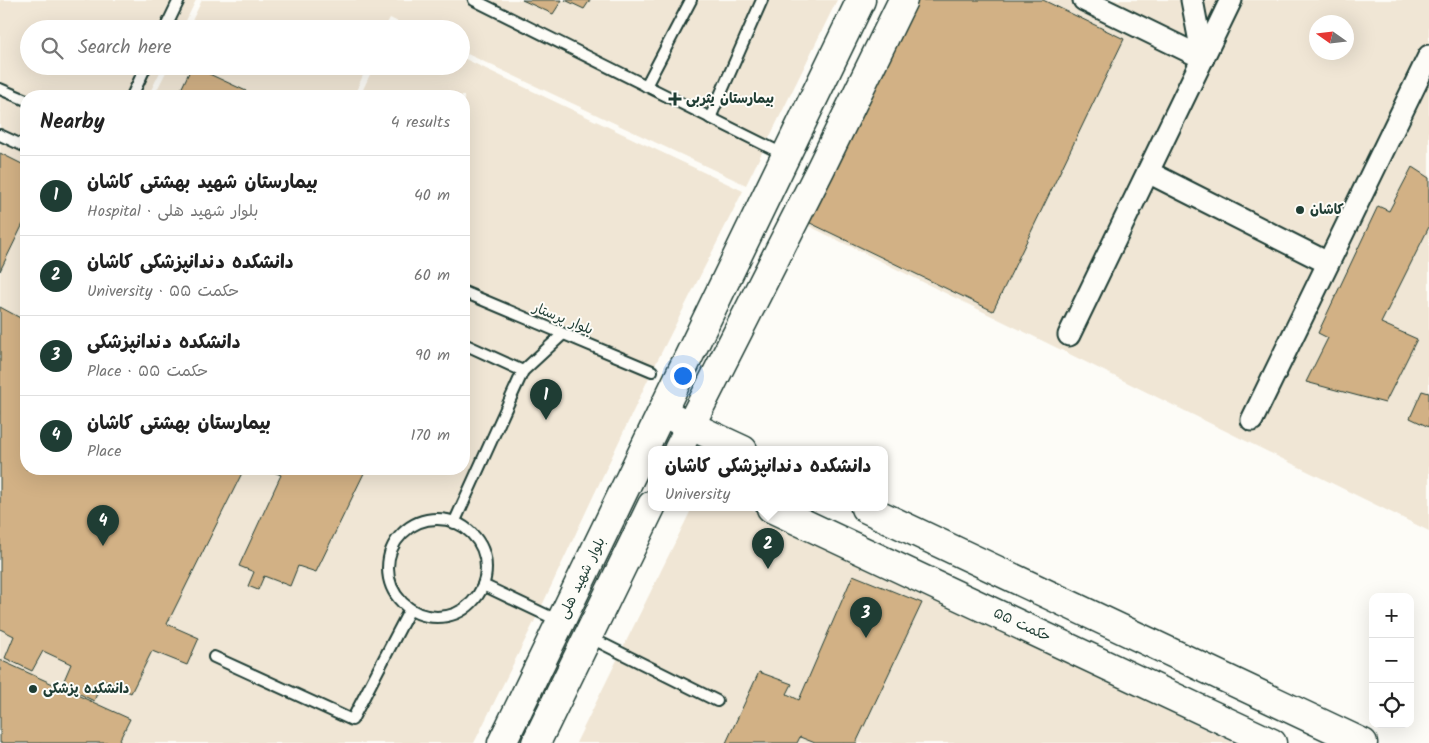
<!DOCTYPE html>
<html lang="en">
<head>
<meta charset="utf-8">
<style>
  :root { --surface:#fff; --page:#f6f6f6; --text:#222; --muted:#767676; --line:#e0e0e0; --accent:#1f3d34 }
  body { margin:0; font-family:Kalam,"Playpen Sans Arabic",sans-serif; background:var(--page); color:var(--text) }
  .controls { position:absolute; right:15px; bottom:15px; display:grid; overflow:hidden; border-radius:10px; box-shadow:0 5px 20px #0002 }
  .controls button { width:45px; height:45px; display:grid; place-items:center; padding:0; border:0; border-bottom:1px solid var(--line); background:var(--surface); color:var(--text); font:25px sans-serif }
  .compass { position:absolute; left:1309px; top:15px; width:45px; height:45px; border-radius:50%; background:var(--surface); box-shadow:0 5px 20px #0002; rotate:284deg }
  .you { position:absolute; left:682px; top:375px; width:18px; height:18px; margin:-12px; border:4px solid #fff; border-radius:50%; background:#1a73e8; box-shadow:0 0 0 8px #1a73e833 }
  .badge { display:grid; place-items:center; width:32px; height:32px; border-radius:50%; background:var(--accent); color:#fff; font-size:16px; font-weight:700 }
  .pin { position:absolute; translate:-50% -41px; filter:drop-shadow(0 1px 2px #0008) }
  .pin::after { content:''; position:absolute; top:26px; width:18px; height:15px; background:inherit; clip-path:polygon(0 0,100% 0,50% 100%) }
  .popup { position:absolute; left:648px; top:446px; width:240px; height:65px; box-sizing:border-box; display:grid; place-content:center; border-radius:10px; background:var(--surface); filter:drop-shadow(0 1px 4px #0005); font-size:16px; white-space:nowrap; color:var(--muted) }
  .popup b { font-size:19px; color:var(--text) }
  .popup::after { content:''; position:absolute; left:50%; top:100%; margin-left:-10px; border:10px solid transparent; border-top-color:var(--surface) }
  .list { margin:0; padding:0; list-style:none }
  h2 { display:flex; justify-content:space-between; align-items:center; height:65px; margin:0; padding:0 20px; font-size:21px }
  h2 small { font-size:16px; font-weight:400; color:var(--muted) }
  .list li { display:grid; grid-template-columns:32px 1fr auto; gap:15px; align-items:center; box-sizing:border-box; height:80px; padding:0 20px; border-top:1px solid var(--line) }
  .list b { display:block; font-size:19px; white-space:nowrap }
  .list p { margin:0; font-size:16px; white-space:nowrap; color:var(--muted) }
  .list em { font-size:16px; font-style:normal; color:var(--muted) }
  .icon { flex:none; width:28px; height:28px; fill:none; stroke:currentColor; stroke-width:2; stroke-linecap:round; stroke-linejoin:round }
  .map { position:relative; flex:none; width:1429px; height:743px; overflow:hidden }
  .search { position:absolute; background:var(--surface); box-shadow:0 5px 20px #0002; left:20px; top:20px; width:450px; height:55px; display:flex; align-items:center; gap:12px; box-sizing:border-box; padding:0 18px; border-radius:28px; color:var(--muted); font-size:19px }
  .panel { position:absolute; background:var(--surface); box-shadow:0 5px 20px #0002; left:20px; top:90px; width:450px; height:385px; border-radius:20px }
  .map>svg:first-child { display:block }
  .built { fill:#f0e6d5; fill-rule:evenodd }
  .building { fill:#d2b185; stroke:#1f3d34 }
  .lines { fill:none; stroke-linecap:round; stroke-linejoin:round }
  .lane-casing { stroke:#1f3d34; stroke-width:14 }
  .street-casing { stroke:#1f3d34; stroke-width:25 }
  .secondary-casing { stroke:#1f3d34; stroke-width:31 }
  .lane { stroke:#fdfcf7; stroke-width:10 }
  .street { stroke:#fdfcf7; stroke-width:21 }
  .secondary { stroke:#fdfcf7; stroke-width:28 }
  .poi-dot { fill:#1f3d34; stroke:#fdfcf7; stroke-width:2 }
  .labels { text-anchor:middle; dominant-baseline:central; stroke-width:4; stroke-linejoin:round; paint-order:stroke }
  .poi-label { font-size:14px; font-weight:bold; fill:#1f3d34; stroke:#fdfcf7; text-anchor:start }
  .street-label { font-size:14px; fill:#1f3d34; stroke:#fdfcf7 }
</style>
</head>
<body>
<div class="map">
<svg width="1429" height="743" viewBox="0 0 1429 743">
  <rect width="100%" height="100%" fill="#fdfcf7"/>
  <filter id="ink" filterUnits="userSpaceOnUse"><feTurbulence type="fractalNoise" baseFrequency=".02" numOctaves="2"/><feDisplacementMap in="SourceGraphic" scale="10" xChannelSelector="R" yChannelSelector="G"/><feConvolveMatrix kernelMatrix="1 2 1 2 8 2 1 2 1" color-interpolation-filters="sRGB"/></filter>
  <g filter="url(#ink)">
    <g class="built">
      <path d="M0,0H196L182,29H29V66H163L148,96H26V469H464V96H360L374,66H461V57L743,191L652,371L539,612L474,743H0Z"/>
      <path d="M202,0H837L746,185L461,51V29H413L390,18L384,29H188Z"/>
      <path d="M914,0H1429V531L805,224ZM1316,22H1346V52H1316Z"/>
      <path d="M169,66H367L354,96H154Z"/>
      <path d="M692,508H749L1234,743H576Z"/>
    </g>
    <g class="building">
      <path d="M522,0H562L553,14Z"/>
      <path d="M565,0H590L584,9Z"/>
      <path d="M912,0H1043L1124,39L993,311L806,221Z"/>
      <path d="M192,66L246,91L244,96H178Z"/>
      <path d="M0,153L26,166V226L23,224L0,271Z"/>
      <path d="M1412,167L1429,178V227L1381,323L1417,339L1385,403L1306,382L1328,338L1318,333L1378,206L1389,211Z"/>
      <path d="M0,307L26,321V469H244L167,624L199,638L187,665L152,651L131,693L103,679L94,701L62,685L71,664L43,651L32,671L5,658L14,636L0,629Z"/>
      <path d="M1422,391L1429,393V427L1410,418Z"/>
      <path d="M266,469H366L316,572L298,566L290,586L264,576L258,590L248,586L254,572L239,566L281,475Z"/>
      <path d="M853,575L922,603L856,743H815L800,737L797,743H726L759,672L792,684L787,694L799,700Z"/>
      <path d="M0,660L130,719L118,743H0Z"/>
    </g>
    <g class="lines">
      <g class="lane-casing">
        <g id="lane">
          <path d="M474,0L785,155"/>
          <path d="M165,29L179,0"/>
          <path d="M646,86L691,0"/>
          <path d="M0,89L26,100"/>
          <path d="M132,96L146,66"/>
          <path d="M710,118L762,0"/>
          <path d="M0,135L26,147"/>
          <path d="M464,292L652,371"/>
          <path d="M464,344L523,371"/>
          <circle cx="437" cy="568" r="49"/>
          <path d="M454,523L523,371L563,334"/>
          <path d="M483,585L561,622"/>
          <path d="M589,637L717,701"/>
          <path d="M214,657L352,720L410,609"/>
        </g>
      </g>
      <g class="street-casing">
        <g id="street">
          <path d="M1084,0L1203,58"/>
          <path d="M1192,0L1203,58"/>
          <path d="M1148,172L1328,263"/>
          <path d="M1069,335L1231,0"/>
          <path d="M1252,420L1429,56"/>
        </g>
      </g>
      <g class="secondary-casing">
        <g id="secondary">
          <path d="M674,418L743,450"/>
          <path d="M678,450L820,170L903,0"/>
          <path d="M771,508L1272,743"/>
          <path d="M865,508L1363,743"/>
          <path d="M502,743L861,0"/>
          <path d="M536,743L652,505"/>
        </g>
      </g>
      <use href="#lane" class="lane"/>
      <use href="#street" class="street"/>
      <use href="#secondary" class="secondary"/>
    </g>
  </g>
  <g class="poi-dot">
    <path d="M672.5 91.5h5v5h5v5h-5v5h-5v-5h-5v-5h5z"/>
    <circle cx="1300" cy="210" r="5"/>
    <circle cx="33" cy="689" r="5"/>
  </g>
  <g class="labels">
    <g class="poi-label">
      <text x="686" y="99">بیمارستان یثربی</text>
      <text x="1310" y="210">كاشان</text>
      <text x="43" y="689">دانشکده پزشکی</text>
    </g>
    <g class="street-label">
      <text transform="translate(563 319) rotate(22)">بلوار پرستار</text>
      <text transform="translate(582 578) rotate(-64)">بلوار شهید هلی</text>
      <text transform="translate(1022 625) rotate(25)">حکمت ۵۵</text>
    </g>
  </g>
</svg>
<div class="controls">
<button>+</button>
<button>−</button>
<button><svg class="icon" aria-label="locate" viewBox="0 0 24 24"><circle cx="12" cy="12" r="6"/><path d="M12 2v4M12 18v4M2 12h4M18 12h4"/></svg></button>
</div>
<svg class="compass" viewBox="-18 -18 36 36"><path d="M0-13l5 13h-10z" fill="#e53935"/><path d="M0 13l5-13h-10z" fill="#767676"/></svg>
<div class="you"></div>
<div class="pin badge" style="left:546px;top:420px">1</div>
<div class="pin badge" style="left:768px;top:569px">2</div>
<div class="popup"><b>دانشکده دندانپزشکی کاشان</b>University</div>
<div class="pin badge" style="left:866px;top:638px">3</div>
<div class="pin badge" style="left:103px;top:546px">4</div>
<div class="search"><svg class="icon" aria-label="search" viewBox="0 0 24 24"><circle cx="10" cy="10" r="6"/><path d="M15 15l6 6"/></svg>Search here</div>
<section class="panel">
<h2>Nearby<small>4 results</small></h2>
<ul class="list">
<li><span class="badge">1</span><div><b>بیمارستان شهید بهشتی کاشان</b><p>Hospital · بلوار شهید هلی</p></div><em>40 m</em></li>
<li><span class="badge">2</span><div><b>دانشکده دندانپزشکی کاشان</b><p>University · حکمت ۵۵</p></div><em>60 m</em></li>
<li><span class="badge">3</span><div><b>دانشکده دندانپزشکی</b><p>Place · حکمت ۵۵</p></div><em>90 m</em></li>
<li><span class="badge">4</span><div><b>بیمارستان بهشتی کاشان</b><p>Place</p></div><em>170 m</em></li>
</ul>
</section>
</div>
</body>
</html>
